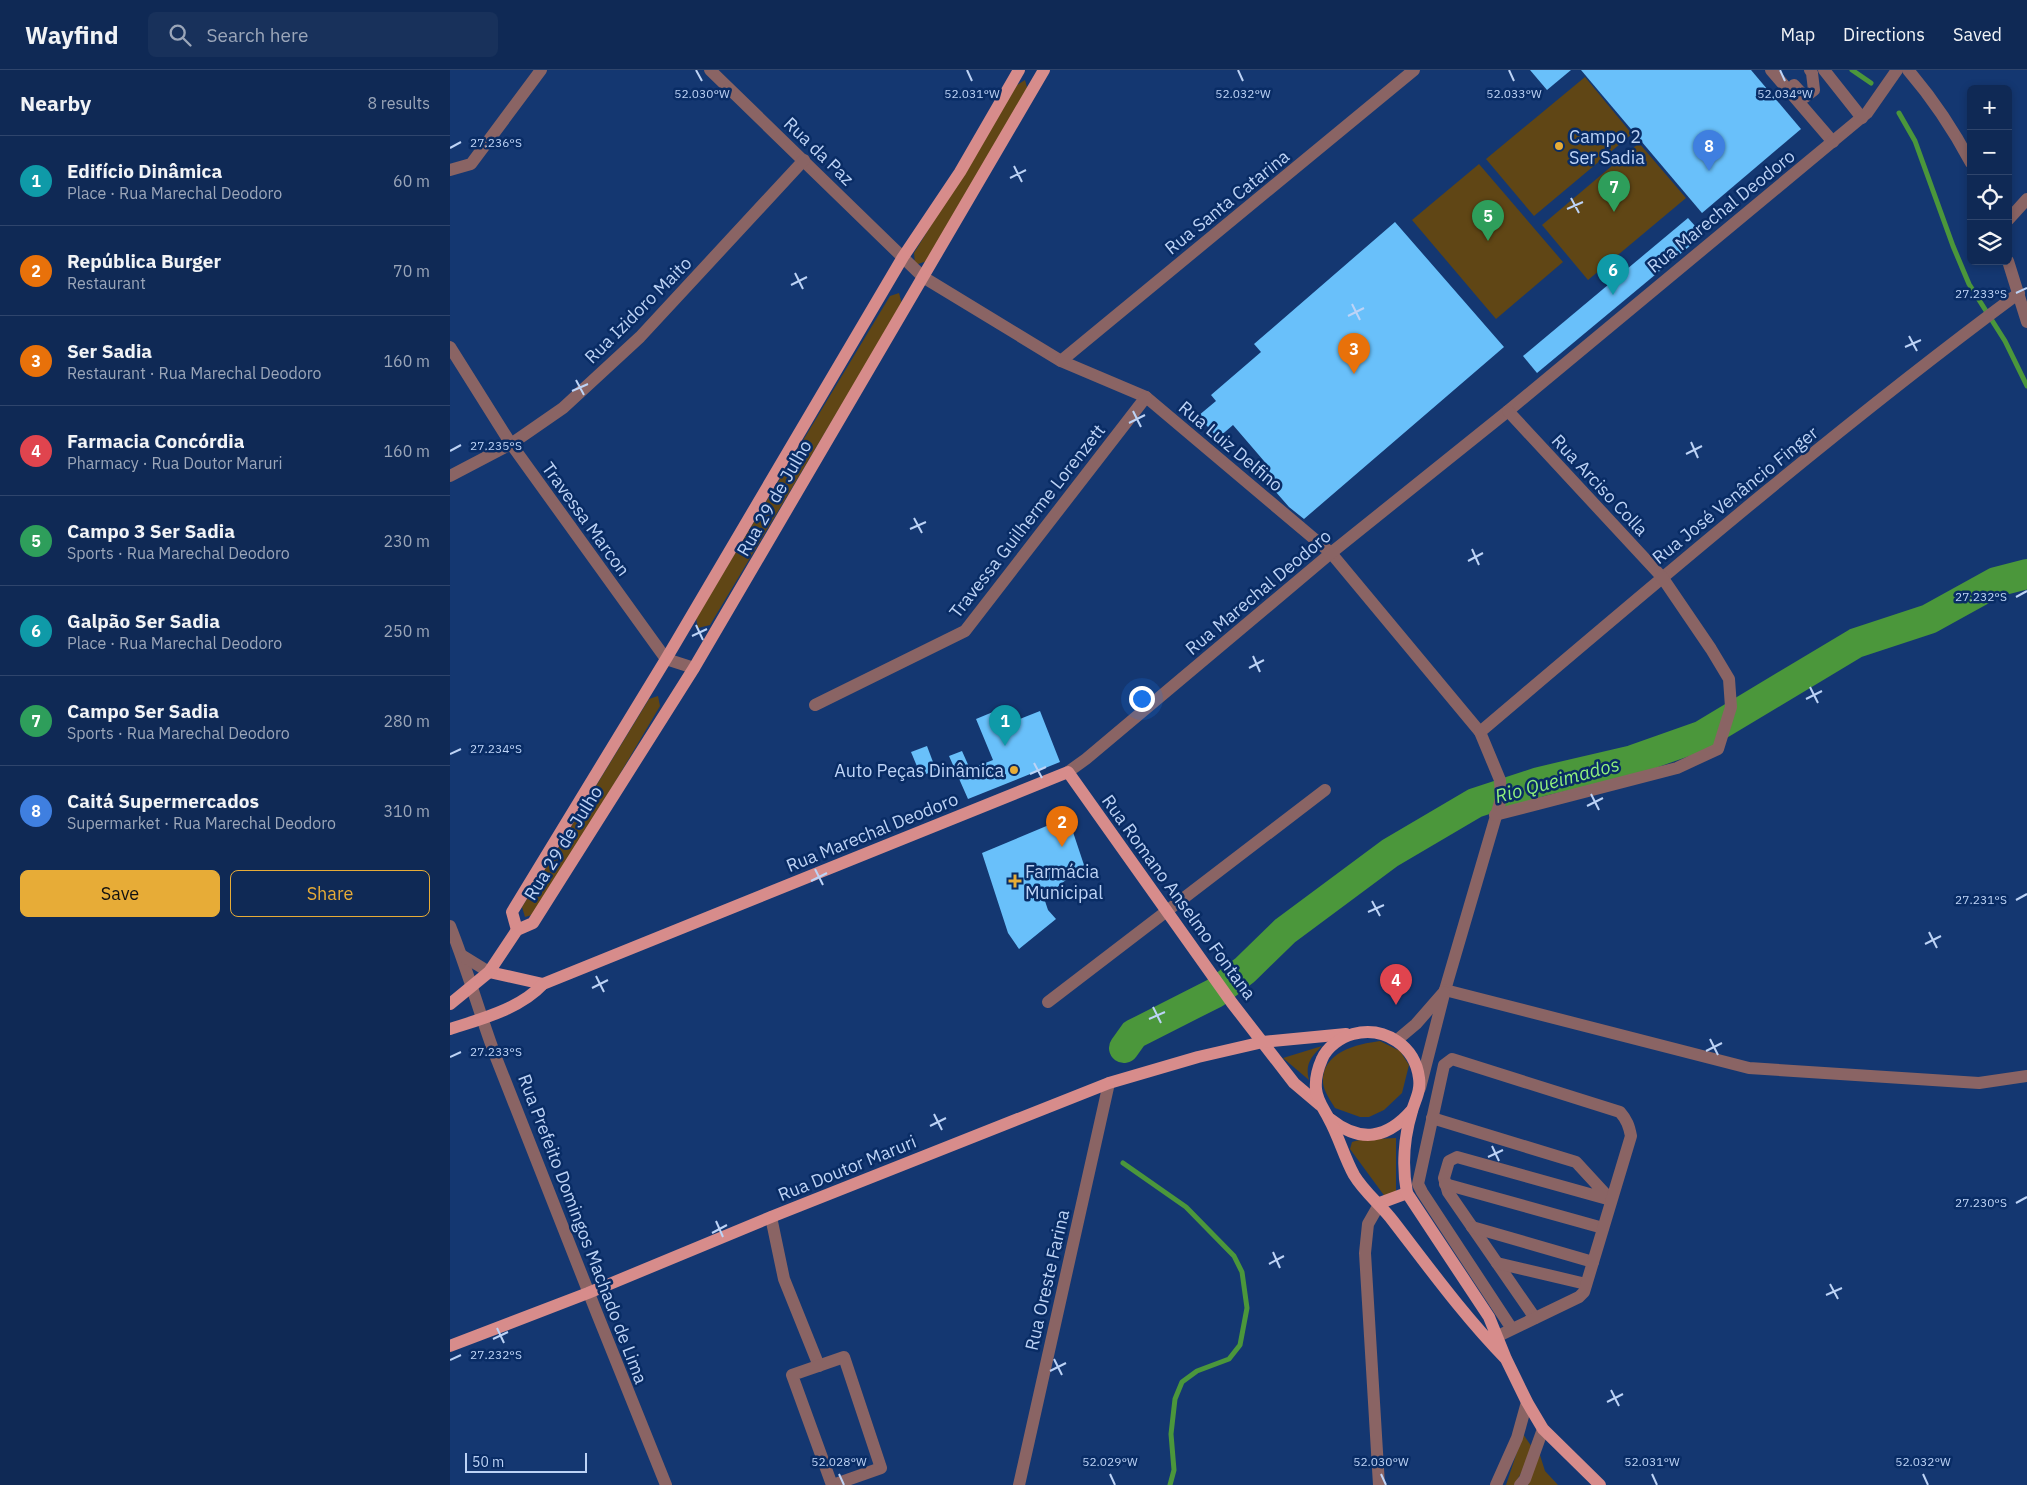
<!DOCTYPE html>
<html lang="en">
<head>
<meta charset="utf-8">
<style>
  :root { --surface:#0f2955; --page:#18315b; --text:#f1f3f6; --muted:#9ba6b9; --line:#2f456c; --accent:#e7ac37 }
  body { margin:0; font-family:"IBM Plex Sans",sans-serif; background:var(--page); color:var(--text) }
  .controls { position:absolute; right:15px; top:15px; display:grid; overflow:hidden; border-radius:8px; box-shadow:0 2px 8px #0003 }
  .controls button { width:45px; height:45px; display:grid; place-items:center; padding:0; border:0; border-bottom:1px solid var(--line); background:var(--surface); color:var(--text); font:25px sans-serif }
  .scale { position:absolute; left:15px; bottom:12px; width:122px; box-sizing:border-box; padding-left:5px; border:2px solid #bdd3f6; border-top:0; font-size:14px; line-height:18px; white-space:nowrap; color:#bdd3f6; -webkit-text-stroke:4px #092c65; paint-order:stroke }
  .you { position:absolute; left:691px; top:628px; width:18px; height:18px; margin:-12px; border:4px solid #fff; border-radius:50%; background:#1a73e8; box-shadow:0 0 0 8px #1a73e833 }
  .badge { display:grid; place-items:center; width:32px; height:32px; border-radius:50%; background:var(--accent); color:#fff; font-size:16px; font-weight:700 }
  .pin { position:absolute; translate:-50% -41px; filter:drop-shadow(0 1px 2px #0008) }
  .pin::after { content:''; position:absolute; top:26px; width:18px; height:15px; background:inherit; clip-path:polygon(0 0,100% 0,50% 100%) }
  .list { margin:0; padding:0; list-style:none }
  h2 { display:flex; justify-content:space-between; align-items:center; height:65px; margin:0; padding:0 20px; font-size:21px }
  h2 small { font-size:16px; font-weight:400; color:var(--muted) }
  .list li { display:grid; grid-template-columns:32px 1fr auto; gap:15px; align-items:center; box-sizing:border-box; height:90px; padding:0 20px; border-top:1px solid var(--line) }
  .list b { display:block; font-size:19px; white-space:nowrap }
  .list p { margin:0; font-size:16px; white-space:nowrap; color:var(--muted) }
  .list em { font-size:16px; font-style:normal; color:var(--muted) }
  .actions { display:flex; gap:10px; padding:15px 20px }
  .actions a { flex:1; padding:11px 0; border:1px solid var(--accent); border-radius:8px; text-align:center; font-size:18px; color:var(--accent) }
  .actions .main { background:var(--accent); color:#111 }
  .icon { flex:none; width:28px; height:28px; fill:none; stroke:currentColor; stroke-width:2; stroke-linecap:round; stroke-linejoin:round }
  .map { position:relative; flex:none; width:1577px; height:1415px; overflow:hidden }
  header { display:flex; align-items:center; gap:30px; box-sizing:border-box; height:70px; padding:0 25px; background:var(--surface); border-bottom:1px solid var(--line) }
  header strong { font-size:24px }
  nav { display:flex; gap:28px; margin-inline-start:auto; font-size:18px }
  .search { width:350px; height:45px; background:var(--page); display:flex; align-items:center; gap:12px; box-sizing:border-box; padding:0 18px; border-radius:8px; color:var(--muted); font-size:19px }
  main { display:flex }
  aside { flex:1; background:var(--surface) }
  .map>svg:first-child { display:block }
  .green { fill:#604615 }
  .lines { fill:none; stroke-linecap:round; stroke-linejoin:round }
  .stream { stroke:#4b973b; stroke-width:5 }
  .river { stroke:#4b973b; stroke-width:30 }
  .building { fill:#69c0fa }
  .minor { stroke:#8a6464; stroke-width:12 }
  .major { stroke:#d78c8b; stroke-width:12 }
  .ticks { fill:none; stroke:#bdd3f6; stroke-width:2 }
  .poi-dot { fill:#e7ac37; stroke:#092c65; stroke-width:2 }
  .labels { text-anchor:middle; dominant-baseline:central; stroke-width:5; stroke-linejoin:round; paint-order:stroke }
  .poi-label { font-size:18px; fill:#bdd3f6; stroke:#092c65; text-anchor:start }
  .street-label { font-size:18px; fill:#bdd3f6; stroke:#092c65 }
  .water-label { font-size:19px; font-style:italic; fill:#91f17d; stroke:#092c65 }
  .ticks-label { font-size:12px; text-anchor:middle; fill:#bdd3f6; stroke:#092c65; stroke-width:5; stroke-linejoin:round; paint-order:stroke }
</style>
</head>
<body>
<header>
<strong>Wayfind</strong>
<div class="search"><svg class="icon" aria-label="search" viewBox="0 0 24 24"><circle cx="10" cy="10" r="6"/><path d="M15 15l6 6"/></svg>Search here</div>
<nav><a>Map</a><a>Directions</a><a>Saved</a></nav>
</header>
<main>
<aside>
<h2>Nearby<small>8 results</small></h2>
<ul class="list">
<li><span class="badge" style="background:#0f9aa8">1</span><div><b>Edifício Dinâmica</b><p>Place · Rua Marechal Deodoro</p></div><em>60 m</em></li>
<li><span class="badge" style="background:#e8710a">2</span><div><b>República Burger</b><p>Restaurant</p></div><em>70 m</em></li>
<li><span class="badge" style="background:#e8710a">3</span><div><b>Ser Sadia</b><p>Restaurant · Rua Marechal Deodoro</p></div><em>160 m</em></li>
<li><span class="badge" style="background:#e0444e">4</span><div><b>Farmacia Concórdia</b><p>Pharmacy · Rua Doutor Maruri</p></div><em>160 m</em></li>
<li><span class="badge" style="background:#2e9e5b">5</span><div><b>Campo 3 Ser Sadia</b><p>Sports · Rua Marechal Deodoro</p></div><em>230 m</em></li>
<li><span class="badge" style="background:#0f9aa8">6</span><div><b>Galpão Ser Sadia</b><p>Place · Rua Marechal Deodoro</p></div><em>250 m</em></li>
<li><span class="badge" style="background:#2e9e5b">7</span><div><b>Campo Ser Sadia</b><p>Sports · Rua Marechal Deodoro</p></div><em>280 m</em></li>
<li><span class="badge" style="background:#3f7fe0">8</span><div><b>Caitá Supermercados</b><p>Supermarket · Rua Marechal Deodoro</p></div><em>310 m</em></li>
</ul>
<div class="actions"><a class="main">Save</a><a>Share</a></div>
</aside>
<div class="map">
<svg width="1577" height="1415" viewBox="0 0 1577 1415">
  <rect width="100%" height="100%" fill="#143771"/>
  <g class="green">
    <path d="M1135,7L1182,64L1084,146L1036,89Z"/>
    <path d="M575,10L578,21L477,191L465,195L464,183L567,15Z"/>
    <path d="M1189,73L1236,128L1138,210L1092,155Z"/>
    <path d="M1029,94L1113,192L1046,249L962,150Z"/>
    <path d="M449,223L452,234L260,555L248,558L246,548L440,226Z"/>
    <path d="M208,626L210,636L88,843L75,847L72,837L199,629Z"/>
    <path d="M930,971L950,981L959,995L952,1023L934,1040L919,1047H910L885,1038C881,1031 874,1022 873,1013C871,982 907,974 930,971Z"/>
    <path d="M872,976C861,987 855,994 859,1010L833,988Z"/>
    <path d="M946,1068V1125L936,1128L900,1079L902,1072C912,1068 933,1069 946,1068Z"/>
    <path d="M1073,1364L1082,1377L1073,1400L1064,1415H1056Z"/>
    <path d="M1089,1382L1095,1401L1108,1415H1078Z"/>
  </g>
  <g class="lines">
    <g class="stream">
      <path d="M1402,0L1421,13"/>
      <path d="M1449,43L1465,71L1503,176L1519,214L1555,271L1577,316"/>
      <path d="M673,1093L736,1137L784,1186L792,1202L797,1238L790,1275L779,1289L747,1301L732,1312L725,1329L721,1364L724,1400L720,1415"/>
    </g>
    <path class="river" d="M674,978L684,964L765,923L795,900L835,861L940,783L1025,733L1089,712L1183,690L1251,666L1406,573L1479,549L1546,512L1577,504"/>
  </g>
  <g class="building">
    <path d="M1080,0H1121L1097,20Z"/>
    <path d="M1131,0H1301L1351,59L1252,143Z"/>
    <path d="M1238,148L1253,165L1087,303L1073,286Z"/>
    <path d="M945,152L1054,277L854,449L839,437L811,405L820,398L783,355L768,368L748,346L766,331L761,325L811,282L804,274Z"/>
    <path d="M555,637L562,652L590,641L610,692L518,729L499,686L512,681L520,699L543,690L526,649Z"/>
    <path d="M477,676L486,700L471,706L461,682Z"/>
    <path d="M618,747L634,795L594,828L598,840L606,849L569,879L558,863L532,783Z"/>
  </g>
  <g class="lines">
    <g class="minor">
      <path d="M260,0L473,207L611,291L696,327L881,483L1030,662L1050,710L1051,729L995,920L970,1018"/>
      <path d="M1321,0L1383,72"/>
      <path d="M1374,0L1412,48"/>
      <path d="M1458,0C1483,29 1503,59 1521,93"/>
      <path d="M1344,15L1355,27L1364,20L1362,3L1360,0"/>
      <path d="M0,100L21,94L91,0"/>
      <path d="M1558,150L1577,129"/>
      <path d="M1558,191L1577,252"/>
      <path d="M0,277L61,374L216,589L244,598"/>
      <path d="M611,291L964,0"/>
      <path d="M0,406L61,374L113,338L190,267L354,90"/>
      <path d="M365,635L515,561L696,327"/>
      <path d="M1030,662C1207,512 1383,361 1569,223"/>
      <path d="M618,702L636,689L881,483L1058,341L1417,43L1447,0"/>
      <path d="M1045,745L1227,698L1268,679L1281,637L1279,609L1261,579L1212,507L1058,341"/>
      <path d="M0,856C17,898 29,942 45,985C101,1129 158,1272 216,1415"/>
      <path d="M13,886L39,902"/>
      <path d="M995,920L1299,998L1529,1013L1577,1006"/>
      <path d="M598,932L875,720"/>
      <path d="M947,970L966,954L994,922"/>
      <path d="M982,1048L1126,1092L1161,1130L1007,1087L999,1091L994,1108L998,1122L1085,1248"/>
      <path d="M995,1114L1153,1158"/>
      <path d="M321,1147L334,1209L369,1296"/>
      <path d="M1022,1157L1143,1192"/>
      <path d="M1047,1193L1136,1214"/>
      <path d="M1046,1267L1129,1227L1134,1222L1181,1066C1179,1056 1177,1050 1170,1042L1002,989L994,995L968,1114L972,1122L1062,1259"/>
      <path d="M382,1415L342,1305L394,1287L431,1398L383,1415"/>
      <path d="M569,1415L659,1013"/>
      <path d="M929,1415L915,1183L918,1154L930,1133"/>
      <path d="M1046,1415L1067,1368L1077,1332"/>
      <path d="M1070,1415L1075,1409L1093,1359"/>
    </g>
    <g class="major">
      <path d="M67,860L62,842L216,589L453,187L510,102L569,0"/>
      <path d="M39,902L93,914"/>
      <path d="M0,934L39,902L67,860L83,853L244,598L594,0"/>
      <path d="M0,959C31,949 70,939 93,914L618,702L782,933L844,1013L870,1035"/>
      <path d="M880,1049C910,1073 937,1069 962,1040"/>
      <path d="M930,1133L957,1123"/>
      <path d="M0,1276L138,1223L321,1147L659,1013L748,987L813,972L896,964"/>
      <path d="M1056,1289C1014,1246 980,1199 943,1151C931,1135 914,1122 904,1105C894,1087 889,1067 879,1049C874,1039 867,1031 866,1019C865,1008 868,998 872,989C877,977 891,967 903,964C935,956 965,976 969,1008C971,1021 965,1030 962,1041C954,1067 952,1097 957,1123L1039,1247L1056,1289L1077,1332L1093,1359L1150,1415"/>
    </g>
  </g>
  <path class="ticks" d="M246,0L252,11M517,0L522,11M788,0L793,11M1059,0L1064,11M1330,0L1335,11M0,78L11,72M564,96L572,112M560,108L576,100M1121,128L1129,143M1117,139L1133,132M345,203L353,219M341,215L357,207M1566,223L1577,218M902,234L910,250M898,246L914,238M1459,266L1467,281M1455,277L1471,270M126,310L134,325M122,321L138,314M683,341L691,357M679,353L695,345M1241,372L1248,388M0,381L11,375M1236,384L1252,376M464,448L472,463M460,459L476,452M1022,479L1029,495M1018,491L1033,483M1566,527L1577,521M246,555L253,570M242,566L257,559M803,586L810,602M799,598L814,590M1360,617L1368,633M1356,629L1372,621M0,684L11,679M584,693L592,708M580,704L596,697M1141,724L1149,740M1137,736L1153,728M365,799L373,815M361,811L377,803M1566,830L1577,824M922,831L930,846M918,842L934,835M1479,862L1487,878M1475,874L1491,866M146,906L154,922M142,918L158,910M703,937L711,953M699,949L715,942M1260,969L1268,985M1256,981L1272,973M0,987L11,982M484,1044L492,1060M480,1056L496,1048M1042,1076L1049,1091M1038,1087L1053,1080M1566,1133L1577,1127M266,1151L273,1167M262,1163L277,1155M823,1182L830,1198M819,1194L834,1186M1380,1214L1388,1229M1376,1225L1392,1218M47,1258L54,1273M43,1269L58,1262M604,1289L612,1305M0,1290L11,1285M600,1301L616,1293M1161,1320L1169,1336M1157,1332L1173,1324M389,1404L394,1415M660,1404L665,1415M931,1404L936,1415M1202,1404L1207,1415M1473,1404L1478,1415"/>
  <g class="poi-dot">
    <circle cx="1109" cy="76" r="5"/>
    <circle cx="564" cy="700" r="5"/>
    <path d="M562.5 803.5h5v5h5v5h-5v5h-5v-5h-5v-5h5z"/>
  </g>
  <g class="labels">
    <g class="poi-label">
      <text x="1119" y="66">Campo 2<tspan x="1119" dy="21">Ser Sadia</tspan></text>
      <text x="554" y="700" text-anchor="end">Auto Peças Dinâmica</text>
      <text x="575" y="801">Farmácia<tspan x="575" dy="21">Municipal</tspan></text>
    </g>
    <g class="street-label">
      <text transform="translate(369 81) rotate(44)">Rua da Paz</text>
      <text transform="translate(777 132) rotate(-39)">Rua Santa Catarina</text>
      <text transform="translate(1271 141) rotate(-39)">Rua Marechal Deodoro</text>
      <text transform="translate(188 240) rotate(-45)">Rua Izidoro Maito</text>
      <text transform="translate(781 376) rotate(40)">Rua Luiz Delfino</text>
      <text transform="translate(1150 415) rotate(47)">Rua Arciso Colla</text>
      <text transform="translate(1285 425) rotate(-39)">Rua José Venâncio Finger</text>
      <text transform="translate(324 428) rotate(-60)">Rua 29 de Julho</text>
      <text transform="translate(136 449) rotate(54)">Travessa Marcon</text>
      <text transform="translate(577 451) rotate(-52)">Travessa Guilherme Lorenzett</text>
      <text transform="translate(808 522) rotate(-40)">Rua Marechal Deodoro</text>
      <text transform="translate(422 762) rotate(-22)">Rua Marechal Deodoro</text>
      <text transform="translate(113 773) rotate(-58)">Rua 29 de Julho</text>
      <text transform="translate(729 827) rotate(54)">Rua Romano Anselmo Fontana</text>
      <text transform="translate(397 1098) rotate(-22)">Rua Doutor Maruri</text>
      <text transform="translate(133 1159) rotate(69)">Rua Prefeito Domingos Machado de Lima</text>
      <text transform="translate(597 1210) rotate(-77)">Rua Oreste Farina</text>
    </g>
    <g class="water-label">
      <text transform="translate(1107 710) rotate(-15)">Rio Queimados</text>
    </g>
  </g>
  <g class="ticks-label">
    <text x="1064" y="28">52.033°W</text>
    <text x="252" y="28">52.030°W</text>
    <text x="522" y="28">52.031°W</text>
    <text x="793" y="28">52.032°W</text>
    <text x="1335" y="28">52.034°W</text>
    <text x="46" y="77">27.236°S</text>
    <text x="1531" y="228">27.233°S</text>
    <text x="46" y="380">27.235°S</text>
    <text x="1531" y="531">27.232°S</text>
    <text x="46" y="683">27.234°S</text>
    <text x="1531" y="834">27.231°S</text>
    <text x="46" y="986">27.233°S</text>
    <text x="1531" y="1137">27.230°S</text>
    <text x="46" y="1289">27.232°S</text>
    <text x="389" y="1396">52.028°W</text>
    <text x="660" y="1396">52.029°W</text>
    <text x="931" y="1396">52.030°W</text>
    <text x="1202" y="1396">52.031°W</text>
    <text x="1473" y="1396">52.032°W</text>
  </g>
</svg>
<div class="controls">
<button>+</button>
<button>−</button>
<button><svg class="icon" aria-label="locate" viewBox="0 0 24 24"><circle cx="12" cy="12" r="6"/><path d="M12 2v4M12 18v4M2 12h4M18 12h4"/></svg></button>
<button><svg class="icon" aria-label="layers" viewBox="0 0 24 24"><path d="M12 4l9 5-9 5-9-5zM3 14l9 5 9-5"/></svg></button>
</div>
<div class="scale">50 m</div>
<div class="you"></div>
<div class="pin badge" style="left:555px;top:676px;background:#0f9aa8">1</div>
<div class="pin badge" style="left:612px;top:777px;background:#e8710a">2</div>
<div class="pin badge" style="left:904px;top:304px;background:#e8710a">3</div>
<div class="pin badge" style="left:946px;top:935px;background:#e0444e">4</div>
<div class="pin badge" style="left:1038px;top:171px;background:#2e9e5b">5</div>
<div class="pin badge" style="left:1163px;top:225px;background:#0f9aa8">6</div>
<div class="pin badge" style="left:1164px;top:142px;background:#2e9e5b">7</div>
<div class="pin badge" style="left:1259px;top:101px;background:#3f7fe0">8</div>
</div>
</main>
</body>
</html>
